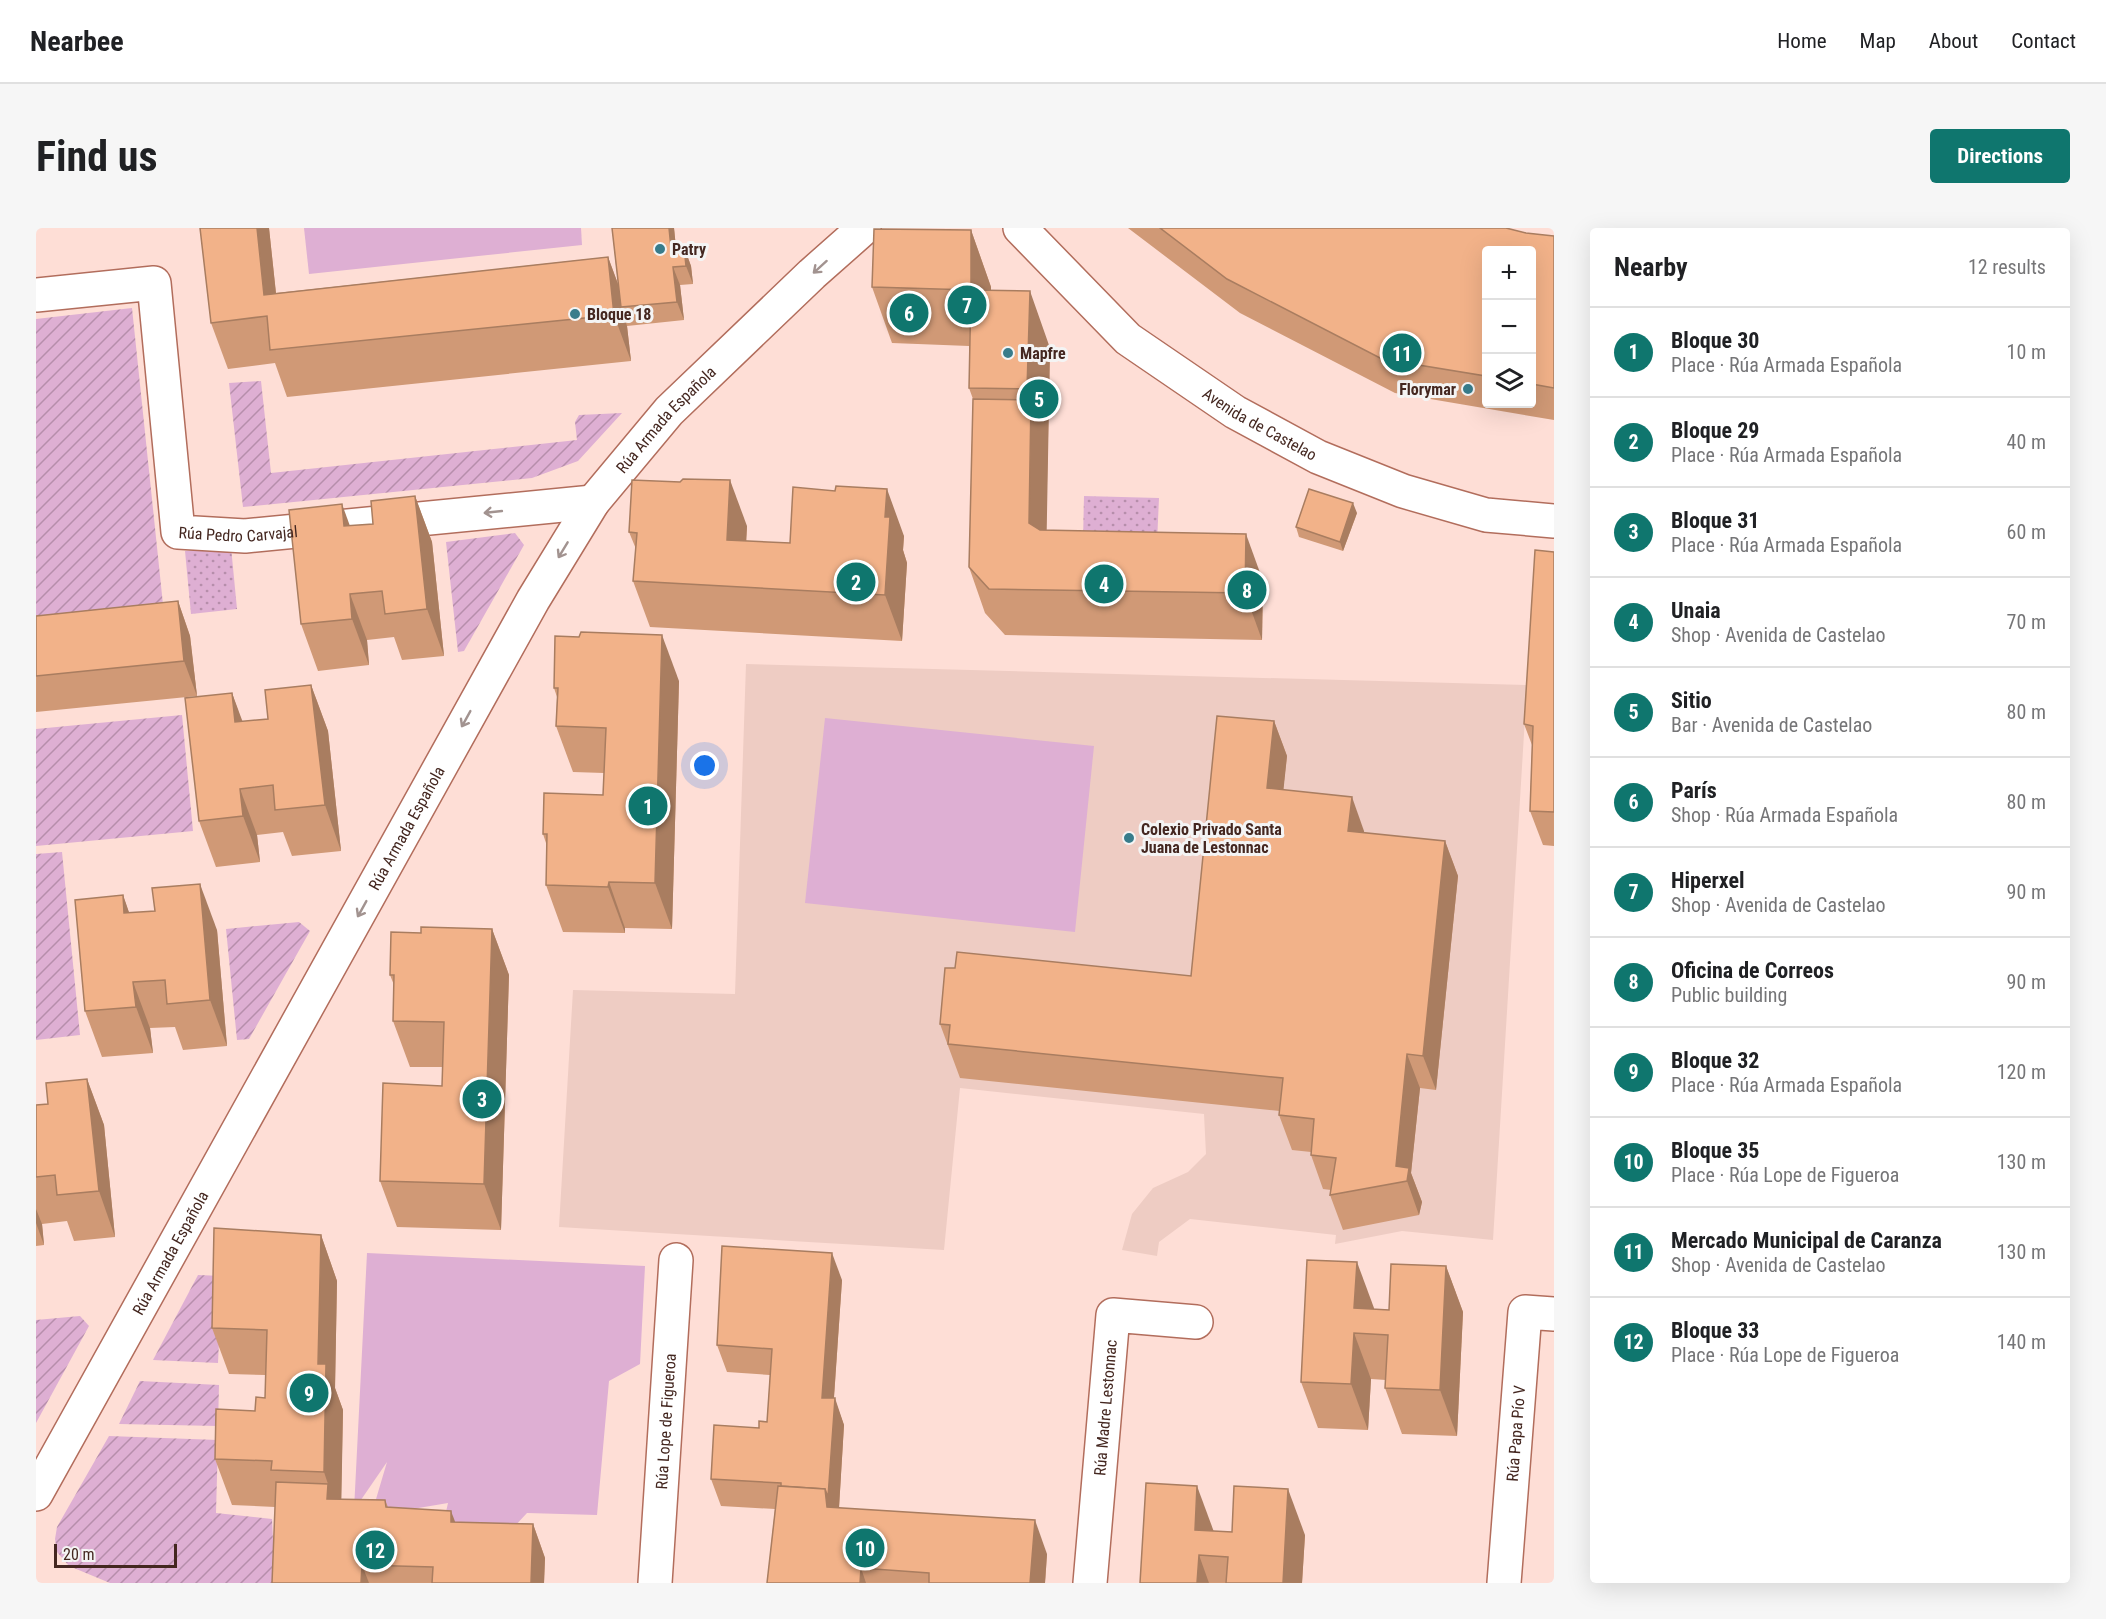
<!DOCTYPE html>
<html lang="en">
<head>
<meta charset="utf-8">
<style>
  :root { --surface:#fff; --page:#f6f6f6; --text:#202124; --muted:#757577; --line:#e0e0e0; --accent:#0f766e }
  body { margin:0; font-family:"Roboto Condensed",sans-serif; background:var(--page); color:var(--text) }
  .controls { position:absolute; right:18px; top:18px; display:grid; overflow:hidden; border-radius:6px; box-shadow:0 6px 24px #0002 }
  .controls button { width:54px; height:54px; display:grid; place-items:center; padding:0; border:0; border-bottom:2px solid var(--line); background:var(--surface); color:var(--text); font:30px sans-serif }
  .scale { position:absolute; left:18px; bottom:15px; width:123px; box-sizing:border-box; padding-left:6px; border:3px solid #442720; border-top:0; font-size:16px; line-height:21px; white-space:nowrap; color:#442720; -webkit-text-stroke:4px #f4f4f4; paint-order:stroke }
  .you { position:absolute; left:669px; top:538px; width:21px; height:21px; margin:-15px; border:4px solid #fff; border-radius:50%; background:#1a73e8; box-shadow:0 0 0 9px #1a73e833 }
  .badge { display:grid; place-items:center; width:39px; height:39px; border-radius:50%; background:var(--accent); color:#fff; font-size:20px; font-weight:700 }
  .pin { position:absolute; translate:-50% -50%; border:3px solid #fff; box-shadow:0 2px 6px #0006 }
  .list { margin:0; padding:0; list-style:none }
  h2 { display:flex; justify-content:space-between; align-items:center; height:78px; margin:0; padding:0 24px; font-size:26px }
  h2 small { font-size:20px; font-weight:400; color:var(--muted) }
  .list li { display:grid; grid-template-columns:39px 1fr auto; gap:18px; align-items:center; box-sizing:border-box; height:90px; padding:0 24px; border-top:2px solid var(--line) }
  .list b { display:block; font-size:22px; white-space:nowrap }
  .list p { margin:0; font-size:20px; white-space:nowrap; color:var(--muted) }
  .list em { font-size:20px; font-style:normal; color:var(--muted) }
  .icon { flex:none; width:33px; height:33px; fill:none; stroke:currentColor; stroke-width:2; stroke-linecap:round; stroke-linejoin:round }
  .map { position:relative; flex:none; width:1518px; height:1355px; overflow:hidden; border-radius:6px }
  header { display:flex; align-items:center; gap:36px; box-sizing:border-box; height:84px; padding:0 30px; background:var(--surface); border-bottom:2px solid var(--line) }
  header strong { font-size:28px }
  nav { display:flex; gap:33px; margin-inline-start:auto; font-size:21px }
  .intro { display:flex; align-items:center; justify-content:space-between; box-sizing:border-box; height:144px; padding:0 36px }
  h1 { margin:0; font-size:42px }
  .button { padding:15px 27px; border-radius:6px; background:var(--accent); color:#fff; font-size:21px; font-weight:700 }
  main { display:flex; gap:36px; padding:0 36px }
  aside { flex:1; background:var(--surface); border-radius:6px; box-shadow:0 6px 24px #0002 }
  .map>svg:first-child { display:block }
  .built { fill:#eeccc3 }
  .grass { fill:#deafd3 }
  .park { fill:url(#park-dots) }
  .garden { fill:url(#garden-furrows) }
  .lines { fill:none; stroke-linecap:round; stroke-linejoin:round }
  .minor-casing { stroke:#b26d5c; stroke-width:36 }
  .minor { stroke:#fff; stroke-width:33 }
  .wall { fill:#d09976; fill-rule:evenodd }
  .shaded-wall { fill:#a97d60 }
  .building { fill:#f2b289; stroke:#a97d60; stroke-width:1.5 }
  .oneway { stroke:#a29390 }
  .poi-dot { fill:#387c8b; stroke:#f4f4f4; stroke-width:2 }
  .labels { text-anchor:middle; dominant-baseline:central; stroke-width:6; stroke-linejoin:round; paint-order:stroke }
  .poi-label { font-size:16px; font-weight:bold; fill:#442720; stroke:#f4f4f4; text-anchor:start }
  .street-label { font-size:16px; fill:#442720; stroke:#f4f4f4 }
</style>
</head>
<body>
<header>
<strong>Nearbee</strong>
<nav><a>Home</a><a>Map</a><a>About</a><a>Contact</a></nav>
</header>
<div class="intro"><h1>Find us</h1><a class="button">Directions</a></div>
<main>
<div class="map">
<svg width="1518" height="1355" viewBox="0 0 1518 1355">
  <defs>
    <pattern id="park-dots" width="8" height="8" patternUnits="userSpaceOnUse" patternTransform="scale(1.5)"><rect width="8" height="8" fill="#deafd3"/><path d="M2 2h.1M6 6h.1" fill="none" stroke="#b68eab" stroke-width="1.8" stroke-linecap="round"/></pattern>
    <pattern id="garden-furrows" width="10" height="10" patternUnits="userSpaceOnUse" patternTransform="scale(1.5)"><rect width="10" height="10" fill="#deafd3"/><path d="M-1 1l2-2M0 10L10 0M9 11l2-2" fill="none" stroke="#b68eab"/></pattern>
  </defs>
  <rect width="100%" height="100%" fill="#feded6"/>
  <path class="built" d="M710,436L1491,457L1457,1012L1366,1003L1299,1016L1300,1007L1154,991L1123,1014L1121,1028L1086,1022L1096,986L1117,960L1152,944L1170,926L1168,886L924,860L908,1022L523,999L537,762L699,766Z"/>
  <g class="grass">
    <path d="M268,0H545L546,17L273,46Z"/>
    <path d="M789,490L1058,518L1039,704L769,675Z"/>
    <path d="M331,1025L609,1038L604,1136L573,1153L561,1287L491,1285L477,1300L407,1297L412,1275L335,1288L351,1234L318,1282Z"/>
  </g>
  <g class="park">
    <path d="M1048,268L1123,270L1121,315L1047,314Z"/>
    <path d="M195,319L201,381L155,386L149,323Z"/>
  </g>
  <g class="garden">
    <path d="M96,80L128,386L0,399V91Z"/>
    <path d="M225,153L235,245L541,212L539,194L543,187L586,185L542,233L496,250L207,279L193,155Z"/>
    <path d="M479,305L488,317L428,423L422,424L410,314Z"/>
    <path d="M146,487L157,603L0,618V501Z"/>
    <path d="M26,624L44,807L0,812V626Z"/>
    <path d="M263,694L274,703L213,811L201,812L190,701Z"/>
    <path d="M162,1047L186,1048L182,1135L117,1132Z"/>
    <path d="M44,1088L53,1098L0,1195V1092Z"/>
    <path d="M104,1153L183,1157L182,1198L83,1196Z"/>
    <path d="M73,1208L182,1212L180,1285L236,1291L239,1355H74L33,1338L21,1324L19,1311L21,1299Z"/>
  </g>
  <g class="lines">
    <g class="minor-casing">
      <g id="minor">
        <path id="s1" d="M984,0L1092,111L1199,184L1282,229L1367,263L1450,287L1518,293"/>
        <path id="s2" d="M0,67L118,55L142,304L209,308L557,274"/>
        <path id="s3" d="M0,1266L497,372L557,274L633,183L776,46L828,0"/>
        <path id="s4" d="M619,1355L640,1032"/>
        <path id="s5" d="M1054,1355L1077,1087L1160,1094"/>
        <path id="s6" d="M1468,1355L1489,1084L1518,1086"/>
      </g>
    </g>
    <use href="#minor" class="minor"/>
  </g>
  <g class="wall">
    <path d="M164,0H233L240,65L572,29L582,56L576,0H638L640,20L648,19L655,38L657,56L644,57L648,92L591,98L595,133L251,169L239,135L192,141L175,95Z"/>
    <path d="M1092,0H1470L1490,5L1518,8V192L1359,165L1204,85ZM1450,22H1496V176H1450Z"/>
    <path d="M935,2L955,59V63L1014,120L1010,302L1227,353L1226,412L969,407L949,385L933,339L937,171L933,160V118L856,115L836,59Z"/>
    <path d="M799,263L868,308L867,322L871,335L866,413L614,399L597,353L600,321L593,304L711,298L710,313L754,315Z"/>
    <path d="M379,268L396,314L408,428L366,432L358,409L331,412L333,437L282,443L265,396L314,298L337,296Z"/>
    <path d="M1321,285L1307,323L1263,309L1260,299Z"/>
    <path d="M1518,324V618L1507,617L1494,583L1496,517L1488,496Z"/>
    <path d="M142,373L154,408L161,468L0,484V388Z"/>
    <path d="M643,453L636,701L589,700V705L527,704L510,657L511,618L507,606L567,567L568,545L537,544L520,498L521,469L518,460Z"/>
    <path d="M275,457L292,503L305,623L256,628L247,604L221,607L224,634L180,639L163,593L196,465L206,494L232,491Z"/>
    <path d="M1238,493L1251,528L1247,562L1328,603V605L1409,613L1422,648L1400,862L1384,860L1375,945L1386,974L1383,987L1307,1002L1294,967L1295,962L1287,961L1275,927V924L1256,922L1243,887L1244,883L924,850L904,796L919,740L1155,748Z"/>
    <path d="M87,667L93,685L181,702L191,818L147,822L139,799L114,800L117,825L66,829L49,783Z"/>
    <path d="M456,701L473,747L465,1002L361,999L344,953L406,858L407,839H374L357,793L358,757L354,747L385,705Z"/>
    <path d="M51,851L68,897L79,1009L38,1013L31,993L6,996L8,1017L0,1018V877L12,876Z"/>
    <path d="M285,1007L301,1053L299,1160L307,1182L305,1271L349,1272L352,1279L419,1294L497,1296L509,1330L508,1355H236L239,1279L196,1277L179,1231L229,1170L230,1147L193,1146L176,1100Z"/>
    <path d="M1410,1038L1427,1084L1421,1208L1366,1206L1349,1160L1350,1152L1335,1151L1332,1202L1282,1200L1265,1154L1338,1080V1081L1353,1082Z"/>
    <path d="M806,1052L798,1170L808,1197L803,1280L1011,1326L1009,1355H731L739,1281L685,1278L675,1251L723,1200L731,1194L734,1147L691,1144L681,1117Z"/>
    <path d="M1177,1303L1269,1307L1266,1355H1104Z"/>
  </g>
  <g class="shaded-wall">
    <path d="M221,0H233L245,113L228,67Z"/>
    <path d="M633,0H638L642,39L635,20Z"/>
    <path d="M935,2L955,59V119L935,62Z"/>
    <path d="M648,19L655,38L657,56L650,38Z"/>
    <path d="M572,29L589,75L585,79L591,98L595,133L578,87Z"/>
    <path d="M637,39L644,57L648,92L641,74Z"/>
    <path d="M994,63L1014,120L1010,341L993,295L995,172L991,161Z"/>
    <path d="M694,252L711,298L708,358L691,312Z"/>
    <path d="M851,261L868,308L867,322L871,335L866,413L849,367V289Z"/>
    <path d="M379,268L396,314L408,428L391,381Z"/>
    <path d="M1317,275L1321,285L1307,323L1304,314Z"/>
    <path d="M306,276L323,323L308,298Z"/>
    <path d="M1210,306L1227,353L1226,412L1209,365Z"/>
    <path d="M314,366L331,412L333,437L316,391Z"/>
    <path d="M142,373L154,408L161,468L148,433Z"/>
    <path d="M626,407L643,453L636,701L619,655Z"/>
    <path d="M275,457L292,503L305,623L289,577Z"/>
    <path d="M196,465L213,511L199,494Z"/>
    <path d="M1238,493L1251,528L1244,595L1231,560Z"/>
    <path d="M204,561L221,607L224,634L207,588Z"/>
    <path d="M1316,569L1328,603L1325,638L1312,603Z"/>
    <path d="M1409,613L1422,648L1400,862L1387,828Z"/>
    <path d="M573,654L589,700V705L572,659Z"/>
    <path d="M164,656L181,702L191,818L174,772Z"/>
    <path d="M87,667L103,713L88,685Z"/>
    <path d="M456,701L473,747L465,1002L448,956Z"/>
    <path d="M97,754L114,800L117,825L100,779Z"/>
    <path d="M1371,826L1384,860L1375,945L1386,974L1383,987L1371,953L1360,938Z"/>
    <path d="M51,851L68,897L79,1009L63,963Z"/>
    <path d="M0,981L6,996L8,1017L0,995Z"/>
    <path d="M285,1007L301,1053L299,1160L307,1182L305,1291L291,1271L292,1256L288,1244L282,1136Z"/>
    <path d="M796,1025L806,1052L796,1197L786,1170Z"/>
    <path d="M1321,1034L1338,1080L1336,1106L1318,1080Z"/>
    <path d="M1410,1038L1427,1084L1421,1208L1404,1162Z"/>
    <path d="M1318,1105L1335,1151L1332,1202L1315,1156Z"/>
    <path d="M799,1170L808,1197L802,1296L791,1279L789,1261Z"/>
    <path d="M1161,1258L1178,1304L1159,1302Z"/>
    <path d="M1252,1261L1269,1307L1266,1355H1247Z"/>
    <path d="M415,1283L428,1317L415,1294Z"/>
    <path d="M999,1292L1011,1326L1009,1355H994Z"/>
    <path d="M497,1296L509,1330L508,1355H495Z"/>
    <path d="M1163,1327L1173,1355H1161Z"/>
    <path d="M326,1337L333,1355H325Z"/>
    <path d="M825,1340L830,1355H824Z"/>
  </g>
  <g class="building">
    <path d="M164,0H221L228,67L572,29L578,87L234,122L231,88L175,95Z"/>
    <path d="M576,0H633L635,20L648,19L650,38L637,39L641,74L585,79Z"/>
    <path d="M1124,0H1470L1490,5L1518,8V160L1496,156V22H1450V148L1346,131L1191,51Z"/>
    <path d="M838,1L935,2V62L836,59Z"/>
    <path d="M935,62L994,63L991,161L933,160Z"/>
    <path d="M937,171L995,172L993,295L1004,302L1210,306L1209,365L953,361L933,339Z"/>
    <path d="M647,251L694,252L691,312L754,315L757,259L799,263L800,258L851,261L849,289H854L849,367L597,353L601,305L593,304L596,252L644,254Z"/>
    <path d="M1273,261L1317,275L1304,314L1260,299Z"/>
    <path d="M379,268L391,381L349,386L346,363L314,366L316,391L265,396L253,282L306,276L308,298L337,296L335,273Z"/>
    <path d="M1499,322L1518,324V584L1494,583L1497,498L1488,496Z"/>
    <path d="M142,373L148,433L0,448V388Z"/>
    <path d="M545,404L626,407L619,655L573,654L572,659L510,657L511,606H507L508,565L567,567L570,500L520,498L522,460H518L519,408L543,409Z"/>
    <path d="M275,457L289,577L239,582L237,557L204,561L207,588L163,593L149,470L196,465L199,494L232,491L229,462Z"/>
    <path d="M1181,488L1238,493L1231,560L1316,569L1312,603L1409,613L1387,828L1371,826L1360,938L1373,940L1371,953L1294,967L1300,930L1275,927L1278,891L1243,887L1247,850L912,816L914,797L904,796L909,740H919L921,724L1155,748Z"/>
    <path d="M164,656L174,772L131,776L129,752L97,754L100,779L49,783L39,672L87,667L88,685L119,683L116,660Z"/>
    <path d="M385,699L456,701L448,956L344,953L347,855L406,858L408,794L357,793L358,747H354L355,704L385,705Z"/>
    <path d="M51,851L63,963L21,967L19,947L0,949V877L12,876L10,855Z"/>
    <path d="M178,1000L285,1007L282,1136H290L288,1244L235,1242L236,1233L179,1231L180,1181L219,1183L220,1169L229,1170L231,1102L176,1100Z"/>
    <path d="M686,1018L796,1025L786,1170H799L792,1269L789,1261L745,1258V1255L675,1251L678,1197L723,1200V1193L731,1194L736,1121L681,1117Z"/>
    <path d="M1271,1032L1321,1034L1318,1080L1353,1082L1355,1036L1410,1038L1404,1162L1349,1160L1352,1107L1318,1105L1315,1156L1265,1154Z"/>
    <path d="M240,1254L292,1256L291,1271L349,1272L350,1279L415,1283V1294L497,1296L495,1355H396L397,1339L326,1337L325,1355H236Z"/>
    <path d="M1110,1255L1161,1258L1159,1302L1196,1304L1198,1258L1252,1261L1247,1355H1190L1192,1329L1163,1327L1161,1355H1104Z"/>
    <path d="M742,1258L789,1261L791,1279L999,1292L994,1355H893V1345L825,1340L824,1355H731Z"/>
  </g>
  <defs><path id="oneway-shaft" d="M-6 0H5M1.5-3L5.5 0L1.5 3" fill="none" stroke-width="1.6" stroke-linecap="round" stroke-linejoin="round" transform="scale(1.5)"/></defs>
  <g class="oneway">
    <use href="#oneway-shaft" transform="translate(784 39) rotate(138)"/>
    <use href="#oneway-shaft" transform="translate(457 284) rotate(174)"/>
    <use href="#oneway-shaft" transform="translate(527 322) rotate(121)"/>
    <use href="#oneway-shaft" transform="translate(430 491) rotate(119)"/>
    <use href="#oneway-shaft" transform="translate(326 681) rotate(119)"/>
  </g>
  <g class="poi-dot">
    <circle cx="624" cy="21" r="6"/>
    <circle cx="539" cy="86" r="6"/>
    <circle cx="972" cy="125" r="6"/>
    <circle cx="1432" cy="161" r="6"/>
    <circle cx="1093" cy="610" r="6"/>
  </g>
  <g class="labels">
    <g class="poi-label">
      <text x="636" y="21">Patry</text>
      <text x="551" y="86">Bloque 18</text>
      <text x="984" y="125">Mapfre</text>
      <text x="1420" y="161" text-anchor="end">Florymar</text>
      <text x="1105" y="601">Colexio Privado Santa<tspan x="1105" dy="18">Juana de Lestonnac</tspan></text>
    </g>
    <g class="street-label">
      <text stroke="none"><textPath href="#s3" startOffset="1248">Rúa Armada Española</textPath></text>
      <text stroke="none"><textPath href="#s1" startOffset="312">Avenida de Castelao</textPath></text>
      <text stroke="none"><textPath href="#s2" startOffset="429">Rúa Pedro Carvajal</textPath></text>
      <text stroke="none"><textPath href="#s3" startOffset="762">Rúa Armada Española</textPath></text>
      <text stroke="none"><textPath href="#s3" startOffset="276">Rúa Armada Española</textPath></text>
      <text stroke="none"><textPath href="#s5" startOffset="176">Rúa Madre Lestonnac</textPath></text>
      <text stroke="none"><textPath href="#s4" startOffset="162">Rúa Lope de Figueroa</textPath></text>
      <text stroke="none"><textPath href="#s6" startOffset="150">Rúa Papa Pío V</textPath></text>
    </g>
  </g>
</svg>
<div class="controls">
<button>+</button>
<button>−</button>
<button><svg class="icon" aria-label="layers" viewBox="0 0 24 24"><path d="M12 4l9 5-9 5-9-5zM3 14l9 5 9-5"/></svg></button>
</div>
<div class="scale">20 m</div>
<div class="you"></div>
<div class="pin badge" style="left:612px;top:578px">1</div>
<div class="pin badge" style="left:820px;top:354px">2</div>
<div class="pin badge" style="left:446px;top:871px">3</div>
<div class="pin badge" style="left:1068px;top:356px">4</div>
<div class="pin badge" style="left:1003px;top:171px">5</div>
<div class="pin badge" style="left:873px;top:85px">6</div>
<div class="pin badge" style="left:931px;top:77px">7</div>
<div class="pin badge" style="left:1211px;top:362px">8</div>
<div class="pin badge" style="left:273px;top:1165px">9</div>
<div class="pin badge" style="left:829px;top:1320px">10</div>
<div class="pin badge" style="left:1366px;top:125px">11</div>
<div class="pin badge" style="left:339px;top:1322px">12</div>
</div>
<aside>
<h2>Nearby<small>12 results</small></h2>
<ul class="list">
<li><span class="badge">1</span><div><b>Bloque 30</b><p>Place · Rúa Armada Española</p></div><em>10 m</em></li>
<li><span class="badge">2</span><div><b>Bloque 29</b><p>Place · Rúa Armada Española</p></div><em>40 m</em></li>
<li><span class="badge">3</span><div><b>Bloque 31</b><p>Place · Rúa Armada Española</p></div><em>60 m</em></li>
<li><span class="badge">4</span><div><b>Unaia</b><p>Shop · Avenida de Castelao</p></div><em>70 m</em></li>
<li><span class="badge">5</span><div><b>Sitio</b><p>Bar · Avenida de Castelao</p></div><em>80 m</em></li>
<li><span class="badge">6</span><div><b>París</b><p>Shop · Rúa Armada Española</p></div><em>80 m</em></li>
<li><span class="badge">7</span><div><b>Hiperxel</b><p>Shop · Avenida de Castelao</p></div><em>90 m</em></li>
<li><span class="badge">8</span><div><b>Oficina de Correos</b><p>Public building</p></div><em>90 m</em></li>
<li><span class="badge">9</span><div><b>Bloque 32</b><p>Place · Rúa Armada Española</p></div><em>120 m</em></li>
<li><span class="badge">10</span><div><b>Bloque 35</b><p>Place · Rúa Lope de Figueroa</p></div><em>130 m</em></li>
<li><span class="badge">11</span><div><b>Mercado Municipal de Caranza</b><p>Shop · Avenida de Castelao</p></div><em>130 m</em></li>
<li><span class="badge">12</span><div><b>Bloque 33</b><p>Place · Rúa Lope de Figueroa</p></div><em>140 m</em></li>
</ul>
</aside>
</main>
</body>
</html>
